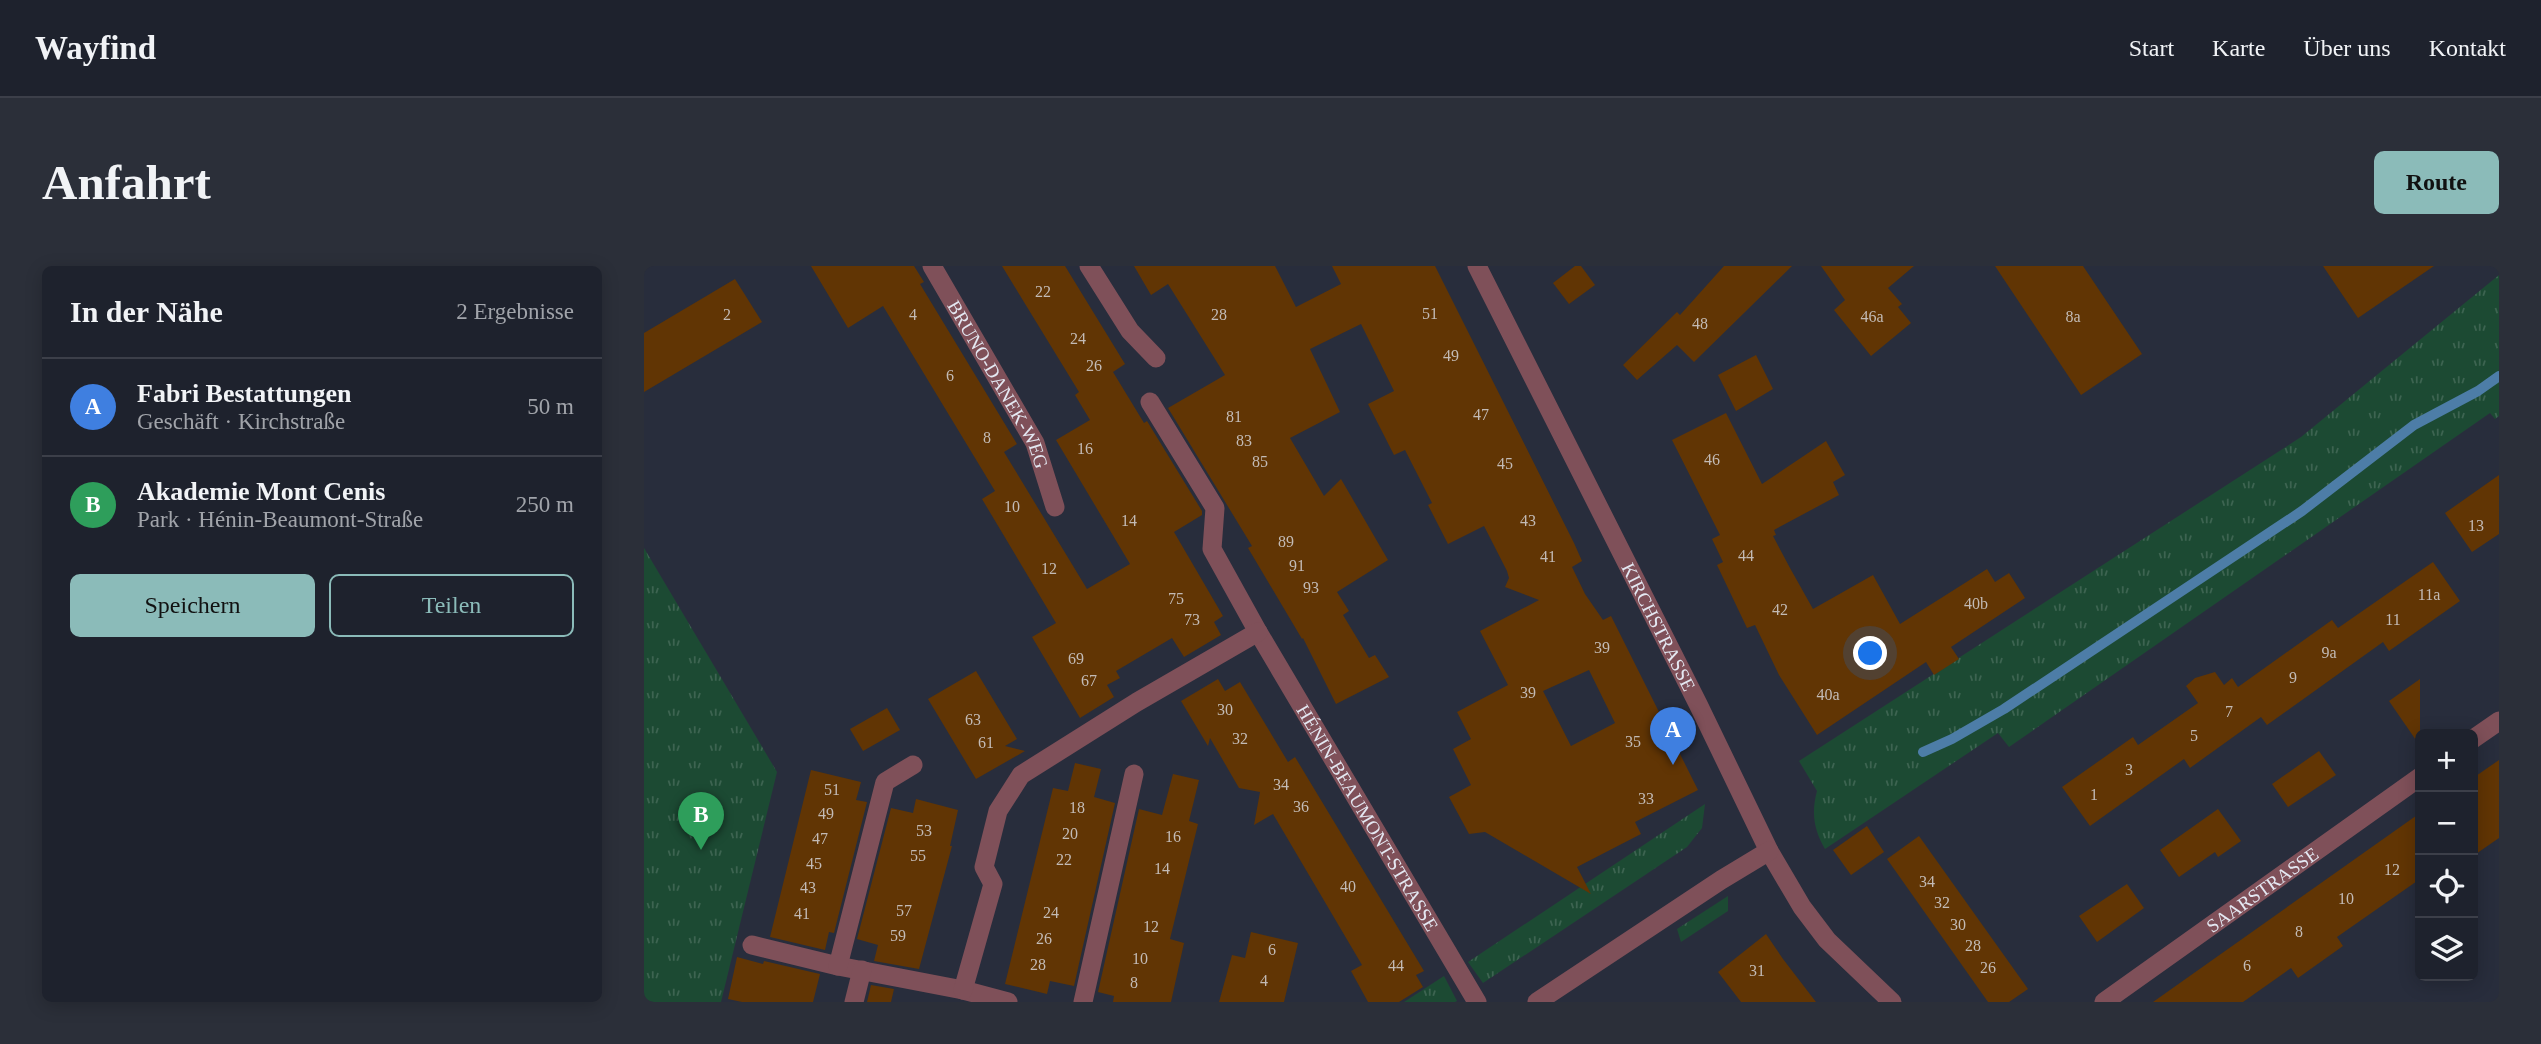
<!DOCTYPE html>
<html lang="de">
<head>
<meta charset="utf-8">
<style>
  :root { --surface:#1e222d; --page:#2b2f39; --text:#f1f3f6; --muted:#a1a4aa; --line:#3c3f49; --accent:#8bbbb9 }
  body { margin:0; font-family:Georgia,serif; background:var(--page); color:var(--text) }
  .controls { position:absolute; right:21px; bottom:21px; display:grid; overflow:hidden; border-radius:10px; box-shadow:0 4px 18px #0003 }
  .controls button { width:63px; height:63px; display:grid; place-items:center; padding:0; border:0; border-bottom:2px solid var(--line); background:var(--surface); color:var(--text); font:35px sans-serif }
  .you { position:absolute; left:1227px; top:388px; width:24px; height:24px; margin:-18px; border:5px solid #fff; border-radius:50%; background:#1a73e8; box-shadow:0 0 0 10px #1a73e833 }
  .badge { display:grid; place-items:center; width:46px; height:46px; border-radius:50%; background:var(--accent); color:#fff; font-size:23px; font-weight:700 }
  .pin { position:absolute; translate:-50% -58px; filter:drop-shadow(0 2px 4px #0008) }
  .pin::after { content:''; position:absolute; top:37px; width:24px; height:21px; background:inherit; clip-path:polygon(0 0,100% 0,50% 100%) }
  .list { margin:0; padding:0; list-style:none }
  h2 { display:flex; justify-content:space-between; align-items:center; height:91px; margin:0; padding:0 28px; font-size:30px }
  h2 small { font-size:23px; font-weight:400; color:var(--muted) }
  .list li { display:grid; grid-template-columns:46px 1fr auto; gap:21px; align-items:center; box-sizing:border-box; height:98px; padding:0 28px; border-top:2px solid var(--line) }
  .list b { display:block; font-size:26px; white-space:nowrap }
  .list p { margin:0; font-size:23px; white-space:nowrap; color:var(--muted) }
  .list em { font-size:23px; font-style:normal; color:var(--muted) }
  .actions { display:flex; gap:14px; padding:21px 28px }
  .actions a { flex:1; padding:16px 0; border:2px solid var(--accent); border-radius:10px; text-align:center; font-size:24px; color:var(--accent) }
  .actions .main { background:var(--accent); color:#111 }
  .icon { flex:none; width:38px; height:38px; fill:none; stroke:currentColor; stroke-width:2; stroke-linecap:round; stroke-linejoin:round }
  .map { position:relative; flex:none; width:1855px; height:736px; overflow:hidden; border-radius:10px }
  header { display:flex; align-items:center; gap:42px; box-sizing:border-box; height:98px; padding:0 35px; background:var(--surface); border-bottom:2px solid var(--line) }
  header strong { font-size:33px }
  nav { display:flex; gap:38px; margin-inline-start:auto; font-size:24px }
  .intro { display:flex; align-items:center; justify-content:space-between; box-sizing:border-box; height:168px; padding:0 42px }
  h1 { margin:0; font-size:49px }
  .button { padding:18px 32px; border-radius:10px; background:var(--accent); color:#111; font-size:24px; font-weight:700 }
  main { display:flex; gap:42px; padding:0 42px }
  aside { flex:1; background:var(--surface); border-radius:10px; box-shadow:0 4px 18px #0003 }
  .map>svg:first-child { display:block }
  .grass { fill:url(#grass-tufts) }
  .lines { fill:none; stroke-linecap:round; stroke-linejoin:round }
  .stream { stroke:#4d7da7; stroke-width:10 }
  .building { fill:#613504; fill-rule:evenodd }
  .minor { stroke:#7f5059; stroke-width:19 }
  .labels { text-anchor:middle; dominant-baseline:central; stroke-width:5; stroke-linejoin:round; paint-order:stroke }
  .number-label { font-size:16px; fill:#c3bbb6 }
  .street-label { font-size:19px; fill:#e4e8f2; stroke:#282d3c }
</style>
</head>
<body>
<header>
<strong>Wayfind</strong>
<nav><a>Start</a><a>Karte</a><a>Über uns</a><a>Kontakt</a></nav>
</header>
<div class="intro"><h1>Anfahrt</h1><a class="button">Route</a></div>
<main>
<aside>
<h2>In der Nähe<small>2 Ergebnisse</small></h2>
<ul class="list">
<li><span class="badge" style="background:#3f7fe0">A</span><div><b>Fabri Bestattungen</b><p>Geschäft · Kirchstraße</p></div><em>50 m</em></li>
<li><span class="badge" style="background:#2e9e5b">B</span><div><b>Akademie Mont Cenis</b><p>Park · Hénin-Beaumont-Straße</p></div><em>250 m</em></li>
</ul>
<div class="actions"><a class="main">Speichern</a><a>Teilen</a></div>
</aside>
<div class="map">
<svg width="1855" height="736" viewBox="0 0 1855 736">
  <defs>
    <pattern id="grass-tufts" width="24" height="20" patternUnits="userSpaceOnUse" patternTransform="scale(1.75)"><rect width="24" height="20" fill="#1c4a33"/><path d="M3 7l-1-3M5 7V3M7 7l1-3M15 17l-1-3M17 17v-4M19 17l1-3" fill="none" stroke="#3d6451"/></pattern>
  </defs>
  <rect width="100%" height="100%" fill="#282d3c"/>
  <g class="grass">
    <path d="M1855,9V150L1851,153L1846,147L1365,481L1354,467L1181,583C1170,564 1167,547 1173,525L1155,495L1657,171Z"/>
    <path d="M0,282L133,506L77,736H0Z"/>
    <path d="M1061,538L1058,562L1043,581L839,717L824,696Z"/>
    <path d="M1084,630V645L1037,676L1033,663Z"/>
    <path d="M800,710L813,735L811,736H760Z"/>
  </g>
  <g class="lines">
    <path class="stream" d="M1279,486L1308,473L1360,443L1658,245L1770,159L1834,125L1855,110"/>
  </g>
  <g class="building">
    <path d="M167,0H270L280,16L276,18L373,178L360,186L443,323L486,298L412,174L446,154L431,129L435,126L358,0H421L481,98L469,106L500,157L503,155L558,245V249L530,266L579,350L570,356L577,369L540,391L528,372L472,405L476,412L463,419L470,431L436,452L388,371L412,357L338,233L351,225L239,40L204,62Z"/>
    <path d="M490,0H631L652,41L697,18L688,0H791L930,277L938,295L928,301L941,328L959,354L967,350L1054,524L991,556L997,568L933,601L947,628L841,566L825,568L805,531L827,519L809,483L827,473L813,446L864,419L836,365L895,334L861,321L865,312L863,305L840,260L804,278L784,239L788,237L761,184L750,189L724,138L750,125L717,58L666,83L696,146L646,172L680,230L697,213L744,294L693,326L705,345L699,349L725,392L731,389L745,411L692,438L659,372L658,373L604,282L608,280L524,142L581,109L524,18L507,29ZM945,404L971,457L927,480L899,425Z"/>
    <path d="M931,0H937L951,19L925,38L909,17Z"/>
    <path d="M1080,0H1148L1050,96L1033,79L993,114L979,99L1033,46L1036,49Z"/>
    <path d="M1177,0H1270L1244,22L1258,38L1254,41L1267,57L1227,90L1190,44L1201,34Z"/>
    <path d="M1351,0H1439L1498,88L1437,129Z"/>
    <path d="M1679,0H1790L1714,52Z"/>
    <path d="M91,13L118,56L0,126V67Z"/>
    <path d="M1112,89L1129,123L1092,145L1074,109Z"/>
    <path d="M1082,147L1118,218L1182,175L1201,209L1189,216L1195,229L1130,264L1132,269L1129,270L1146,302L1169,343L1229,309L1256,358L1343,303L1351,316L1365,307L1381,332L1307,381L1315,393L1290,409L1282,396L1173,469L1135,409L1111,359L1103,362L1073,299L1079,296L1068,273L1076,269L1028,174Z"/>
    <path d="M1855,209V268L1828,286L1801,247Z"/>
    <path d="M1789,296L1816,335L1745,385L1739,376L1623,459L1617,451L1546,502L1540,493L1446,560L1418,521L1489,471L1494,479L1554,437L1542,420L1551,412L1571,406L1580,419L1588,412L1594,421L1688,354L1694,362Z"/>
    <path d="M332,405L373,473L361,480L381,485L332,513L284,433Z"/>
    <path d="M574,413L581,425L596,416L644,496L651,491L780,705L772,709L779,721L755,736H724L707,705L718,699L629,548L610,559L616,526L595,522L566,472L564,480L537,435Z"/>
    <path d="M1776,413V480L1745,435Z"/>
    <path d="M243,442L256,464L219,485L206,463Z"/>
    <path d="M1675,485L1692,509L1644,541L1628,518Z"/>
    <path d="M1855,494V572L1829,590V512Z"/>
    <path d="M431,497L457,503L450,531L471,537L430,720L406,715L403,728L361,718L409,522L424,525Z"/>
    <path d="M167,504L217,516L212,534L223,536L190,667L185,666L181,684L126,671Z"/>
    <path d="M529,508L555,514L545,555L554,558L526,673L540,677L527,736H469L470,730L454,726L495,543L518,549Z"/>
    <path d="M272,533L314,544L306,580H308L275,703L230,695L234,679L213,673L247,542L269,547Z"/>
    <path d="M1574,543L1597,575L1574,591L1571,586L1535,611L1516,584Z"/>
    <path d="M1776,547V613L1693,671L1699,680L1654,712L1647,702L1599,736H1509Z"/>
    <path d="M1223,560L1240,586L1207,609L1189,584Z"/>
    <path d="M1275,570L1384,723L1365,736H1344L1243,593Z"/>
    <path d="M1483,618L1500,642L1453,676L1435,650Z"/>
    <path d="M607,666L654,677L640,736H575L588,689L601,692Z"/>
    <path d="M1122,668L1139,693L1172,736H1097L1074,706Z"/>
    <path d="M93,691L119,698L120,695L176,708L169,736H98L84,733Z"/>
    <path d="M227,719L250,723L247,736H223Z"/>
  </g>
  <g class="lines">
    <g class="minor">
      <path id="s1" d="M288,0L391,177L411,241"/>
      <path d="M445,0L486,65L512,92"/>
      <path id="s2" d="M833,0L1054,438L1125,585L1158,641L1183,674L1248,736"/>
      <path id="s3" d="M506,136L571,242L568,283L614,366L833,736"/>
      <path d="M1829,473L1855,455"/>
      <path d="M108,679L194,700L319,724L364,736"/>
      <path d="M194,700L241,516L269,499"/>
      <path d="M319,724L349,618L340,601L354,545L377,509L493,436L614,366"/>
      <path d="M210,736L218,704"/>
      <path d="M439,736L490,508"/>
      <path d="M893,736L1077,614L1125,585"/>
      <path id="s4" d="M1460,736L1776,511"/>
    </g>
  </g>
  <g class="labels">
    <g class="number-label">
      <text x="399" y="25">22</text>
      <text x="786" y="47">51</text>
      <text x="83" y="48">2</text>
      <text x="269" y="48">4</text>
      <text x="575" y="48">28</text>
      <text x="1228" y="50">46a</text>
      <text x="1429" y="50">8a</text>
      <text x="1056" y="57">48</text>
      <text x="434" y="72">24</text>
      <text x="807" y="89">49</text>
      <text x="450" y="99">26</text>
      <text x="306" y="109">6</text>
      <text x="837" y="148">47</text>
      <text x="590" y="150">81</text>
      <text x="343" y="171">8</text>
      <text x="600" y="174">83</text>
      <text x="441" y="182">16</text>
      <text x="1068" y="193">46</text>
      <text x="616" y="195">85</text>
      <text x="861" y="197">45</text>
      <text x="368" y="240">10</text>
      <text x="485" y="254">14</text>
      <text x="884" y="254">43</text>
      <text x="1832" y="259">13</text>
      <text x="642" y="275">89</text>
      <text x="1102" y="289">44</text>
      <text x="904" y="290">41</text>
      <text x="653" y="299">91</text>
      <text x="405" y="302">12</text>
      <text x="667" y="321">93</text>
      <text x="1785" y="328">11a</text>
      <text x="532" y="332">75</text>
      <text x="1332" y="337">40b</text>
      <text x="1136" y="343">42</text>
      <text x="548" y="353">73</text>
      <text x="1749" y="353">11</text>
      <text x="958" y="381">39</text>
      <text x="1685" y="386">9a</text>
      <text x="432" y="392">69</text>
      <text x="1649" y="411">9</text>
      <text x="445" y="414">67</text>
      <text x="884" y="426">39</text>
      <text x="1184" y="428">40a</text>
      <text x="581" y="443">30</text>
      <text x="1585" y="445">7</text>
      <text x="329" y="453">63</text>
      <text x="1550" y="469">5</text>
      <text x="596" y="472">32</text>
      <text x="989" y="475">35</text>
      <text x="342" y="476">61</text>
      <text x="1485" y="503">3</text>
      <text x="637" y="518">34</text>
      <text x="188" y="523">51</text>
      <text x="1450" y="528">1</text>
      <text x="1002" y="532">33</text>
      <text x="657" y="540">36</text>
      <text x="433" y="541">18</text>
      <text x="182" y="547">49</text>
      <text x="280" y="564">53</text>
      <text x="426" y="567">20</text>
      <text x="529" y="570">16</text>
      <text x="176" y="572">47</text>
      <text x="274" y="589">55</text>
      <text x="420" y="593">22</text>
      <text x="170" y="597">45</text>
      <text x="518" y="602">14</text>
      <text x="1748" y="603">12</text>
      <text x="1283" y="615">34</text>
      <text x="704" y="620">40</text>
      <text x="164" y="621">43</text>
      <text x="1702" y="632">10</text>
      <text x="1298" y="636">32</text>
      <text x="260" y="644">57</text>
      <text x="407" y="646">24</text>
      <text x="158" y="647">41</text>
      <text x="1314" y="658">30</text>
      <text x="507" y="660">12</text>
      <text x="1655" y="665">8</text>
      <text x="254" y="669">59</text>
      <text x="400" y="672">26</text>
      <text x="1329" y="679">28</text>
      <text x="628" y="683">6</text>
      <text x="496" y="692">10</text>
      <text x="394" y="698">28</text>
      <text x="752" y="699">44</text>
      <text x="1603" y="699">6</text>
      <text x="1344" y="701">26</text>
      <text x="1113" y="704">31</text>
      <text x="620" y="714">4</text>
      <text x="490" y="716">8</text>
    </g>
    <g class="street-label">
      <text stroke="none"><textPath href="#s1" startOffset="136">BRUNO-DANEK-WEG</textPath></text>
      <text stroke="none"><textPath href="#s2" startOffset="404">KIRCHSTRASSE</textPath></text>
      <text stroke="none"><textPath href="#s3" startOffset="476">HÉNIN-BEAUMONT-STRASSE</textPath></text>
      <text stroke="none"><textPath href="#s4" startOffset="194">SAARSTRASSE</textPath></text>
    </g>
  </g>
</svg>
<div class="controls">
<button>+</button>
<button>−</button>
<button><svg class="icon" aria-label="locate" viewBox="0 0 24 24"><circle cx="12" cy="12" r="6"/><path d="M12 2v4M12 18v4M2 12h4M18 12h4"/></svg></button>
<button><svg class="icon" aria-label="layers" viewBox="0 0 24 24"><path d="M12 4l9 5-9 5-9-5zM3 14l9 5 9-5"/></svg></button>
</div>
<div class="you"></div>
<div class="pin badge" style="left:1029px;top:499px;background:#3f7fe0">A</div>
<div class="pin badge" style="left:57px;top:584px;background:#2e9e5b">B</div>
</div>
</main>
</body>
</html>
